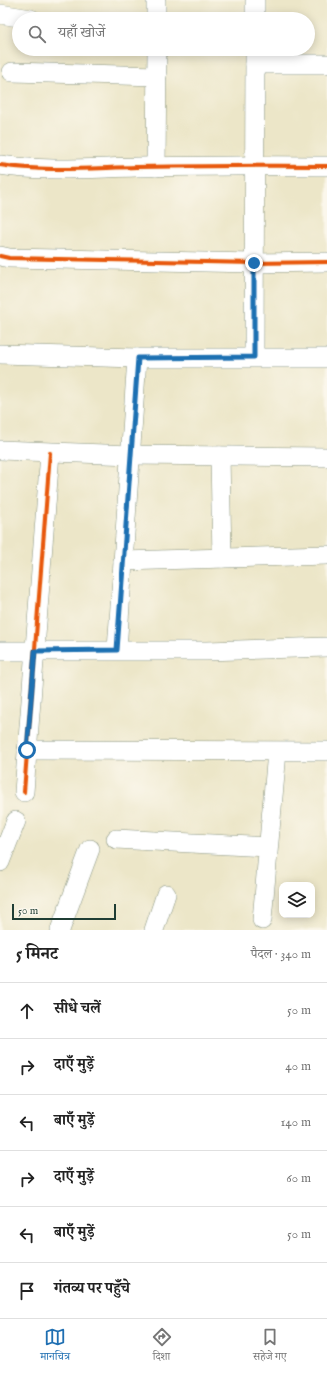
<!DOCTYPE html>
<html lang="hi">
<head>
<meta charset="utf-8">
<style>
  :root { --surface:#fff; --page:#f2f2f2; --text:#222; --muted:#767676; --line:#e0e0e0; --accent:#1f6fb2 }
  body { margin:0; font-family:"IM FELL English","Noto Serif Devanagari",serif; background:var(--page); color:var(--text) }
  .controls { position:absolute; right:12px; bottom:12px; display:grid; overflow:hidden; border-radius:8px; box-shadow:0 2px 10px #0003 }
  .controls button { width:36px; height:36px; display:grid; place-items:center; padding:0; border:0; border-bottom:1px solid var(--line); background:var(--surface); color:var(--text); font:20px sans-serif }
  .scale { position:absolute; left:12px; bottom:10px; width:104px; box-sizing:border-box; padding-left:4px; border:2px solid #1f3d34; border-top:0; font-size:11px; line-height:14px; white-space:nowrap; color:#1f3d34; -webkit-text-stroke:3px #fbf7ec; paint-order:stroke }
  .stop { position:absolute; width:12px; height:12px; margin:-9px; border:3px solid #1f6fb2; border-radius:50%; background:#fff }
  .stop.end { background:#1f6fb2; border-color:#fff; box-shadow:0 1px 4px #0008 }
  .list { margin:0; padding:0; list-style:none }
  h2 { display:flex; justify-content:space-between; align-items:center; height:52px; margin:0; padding:0 16px; font-size:17px }
  h2 small { font-size:13px; font-weight:400; color:var(--muted) }
  .list li { display:grid; grid-template-columns:26px 1fr auto; gap:12px; align-items:center; box-sizing:border-box; height:56px; padding:0 16px; border-top:1px solid var(--line) }
  .list b { display:block; font-size:15px; white-space:nowrap }
  .list em { font-size:13px; font-style:normal; color:var(--muted) }
  .icon { flex:none; width:22px; height:22px; fill:none; stroke:currentColor; stroke-width:2; stroke-linecap:round; stroke-linejoin:round }
  .map { position:relative; flex:none; width:327px; height:930px; overflow:hidden }
  .search { position:absolute; background:var(--surface); box-shadow:0 2px 10px #0003; left:12px; right:12px; top:12px; height:44px; display:flex; align-items:center; gap:10px; box-sizing:border-box; padding:0 14px; border-radius:22px; color:var(--muted); font-size:15px }
  .sheet { height:388px; background:var(--surface) }
  nav { display:flex; justify-content:space-around; align-items:center; box-sizing:border-box; height:56px; border-top:1px solid var(--line); background:var(--surface); font-size:11px; color:var(--muted) }
  nav a { display:grid; justify-items:center; gap:2px }
  nav .on { color:var(--accent) }
  .map>svg:first-child { display:block }
  .lines { fill:none; stroke-linecap:round; stroke-linejoin:round }
  .minor-casing { stroke:#86927e; stroke-width:20 }
  .minor { stroke:#fff; stroke-width:19 }
  .cycleway-casing { stroke:#fbf7ec; stroke-width:6 }
  .cycleway { stroke:#e8590c; stroke-width:4 }
  .route { stroke:#1f6fb2; stroke-width:5 }
</style>
</head>
<body>
<div class="map">
<svg width="327" height="930" viewBox="0 0 327 930">
  <rect width="100%" height="100%" fill="#fbf7ec"/>
  <filter id="ink" filterUnits="userSpaceOnUse"><feTurbulence type="fractalNoise" baseFrequency=".025" numOctaves="2"/><feDisplacementMap in="SourceGraphic" scale="8" xChannelSelector="R" yChannelSelector="G"/><feConvolveMatrix kernelMatrix="1 2 1 2 8 2 1 2 1" color-interpolation-filters="sRGB"/></filter>
  <filter id="wash" filterUnits="userSpaceOnUse"><feTurbulence type="fractalNoise" baseFrequency=".012" numOctaves="4" result="noise"/><feDisplacementMap in="SourceGraphic" scale="16" xChannelSelector="R" yChannelSelector="G"/><feGaussianBlur stdDeviation="0.9" result="paint"/><feColorMatrix in="noise" values="0 0 0 0 0 0 0 0 0 0 0 0 0 0 0 0 0 1.4 0 .05"/><feComposite in="paint" operator="in"/></filter>
  <g filter="url(#wash)">
    <rect width="100%" height="100%" fill="#ece6c8"/>
  </g>
  <g filter="url(#ink)">
    <g class="lines">
      <g class="minor-casing">
        <g id="minor">
          <path d="M156,0V19"/>
          <path d="M255,0V19"/>
          <path d="M0,14L31,19"/>
          <path d="M255,64H327"/>
          <path d="M12,72L157,76"/>
          <path d="M0,165C45,172 91,168 136,167C200,166 263,165 327,166"/>
          <path d="M156,167L157,49"/>
          <path d="M0,256L9,258L254,263L327,262"/>
          <path d="M0,354L137,358H327"/>
          <path d="M254,357L255,49"/>
          <path d="M0,450L131,455L327,457"/>
          <path d="M220,456L222,558"/>
          <path d="M123,561L327,555"/>
          <path d="M117,650L137,358"/>
          <path d="M0,651H207L327,647"/>
          <path d="M27,750L327,751"/>
          <path d="M24,792L50,453"/>
          <path d="M116,839L268,847"/>
          <path d="M0,862L16,821"/>
          <path d="M262,920L277,752"/>
          <path d="M60,930L90,849"/>
          <path d="M154,930L166,894"/>
        </g>
      </g>
      <use href="#minor" class="minor"/>
      <g class="cycleway-casing">
        <g id="cycleway">
          <path d="M0,165C45,172 91,168 136,167C200,166 263,165 327,166"/>
          <path d="M0,256L9,258L254,263L327,262"/>
          <path d="M24,792L50,453"/>
        </g>
      </g>
      <use href="#cycleway" class="cycleway"/>
    </g>
  </g>
  <g class="lines" filter="url(#ink)">
    <path class="route" d="M27,750L35,651L117,650L138,358L254,357V263"/>
  </g>
</svg>
<div class="controls">
<button><svg class="icon" aria-label="layers" viewBox="0 0 24 24"><path d="M12 4l9 5-9 5-9-5zM3 14l9 5 9-5"/></svg></button>
</div>
<div class="scale">50 m</div>
<div class="stop" style="left:27px;top:750px"></div>
<div class="stop end" style="left:254px;top:263px"></div>
<div class="search"><svg class="icon" aria-label="search" viewBox="0 0 24 24"><circle cx="10" cy="10" r="6"/><path d="M15 15l6 6"/></svg>यहाँ खोजें</div>
</div>
<section class="sheet">
<h2>5 मिनट<small>पैदल · 340 m</small></h2>
<ul class="list">
<li><svg class="icon" aria-label="ahead" viewBox="0 0 24 24"><path d="M12 20V5M6 11l6-6 6 6"/></svg><div><b>सीधे चलें</b></div><em>50 m</em></li>
<li><svg class="icon" aria-label="right" viewBox="0 0 24 24"><path d="M7 20v-9h11M14 6l5 5-5 5"/></svg><div><b>दाएँ मुड़ें</b></div><em>40 m</em></li>
<li><svg class="icon" aria-label="left" viewBox="0 0 24 24"><path d="M17 20v-9H6M10 6l-5 5 5 5"/></svg><div><b>बाएँ मुड़ें</b></div><em>140 m</em></li>
<li><svg class="icon" aria-label="right" viewBox="0 0 24 24"><path d="M7 20v-9h11M14 6l5 5-5 5"/></svg><div><b>दाएँ मुड़ें</b></div><em>60 m</em></li>
<li><svg class="icon" aria-label="left" viewBox="0 0 24 24"><path d="M17 20v-9H6M10 6l-5 5 5 5"/></svg><div><b>बाएँ मुड़ें</b></div><em>50 m</em></li>
<li><svg class="icon" aria-label="arrive" viewBox="0 0 24 24"><path d="M6 21V4h12l-3 4 3 4H6"/></svg><div><b>गंतव्य पर पहुँचे</b></div></li>
</ul>
</section>
<nav>
<a class="on"><svg class="icon" aria-label="map" viewBox="0 0 24 24"><path d="M3 6l6-2 6 2 6-2v14l-6 2-6-2-6 2zM9 4v14M15 6v14"/></svg>मानचित्र</a>
<a><svg class="icon" aria-label="directions" viewBox="0 0 24 24"><path d="M12 3l9 9-9 9-9-9zM9 14v-3h6M13 9l2 2-2 2"/></svg>दिशा</a>
<a><svg class="icon" aria-label="saved" viewBox="0 0 24 24"><path d="M7 4h10v16l-5-4-5 4z"/></svg>सहेजे गए</a>
</nav>
</body>
</html>
